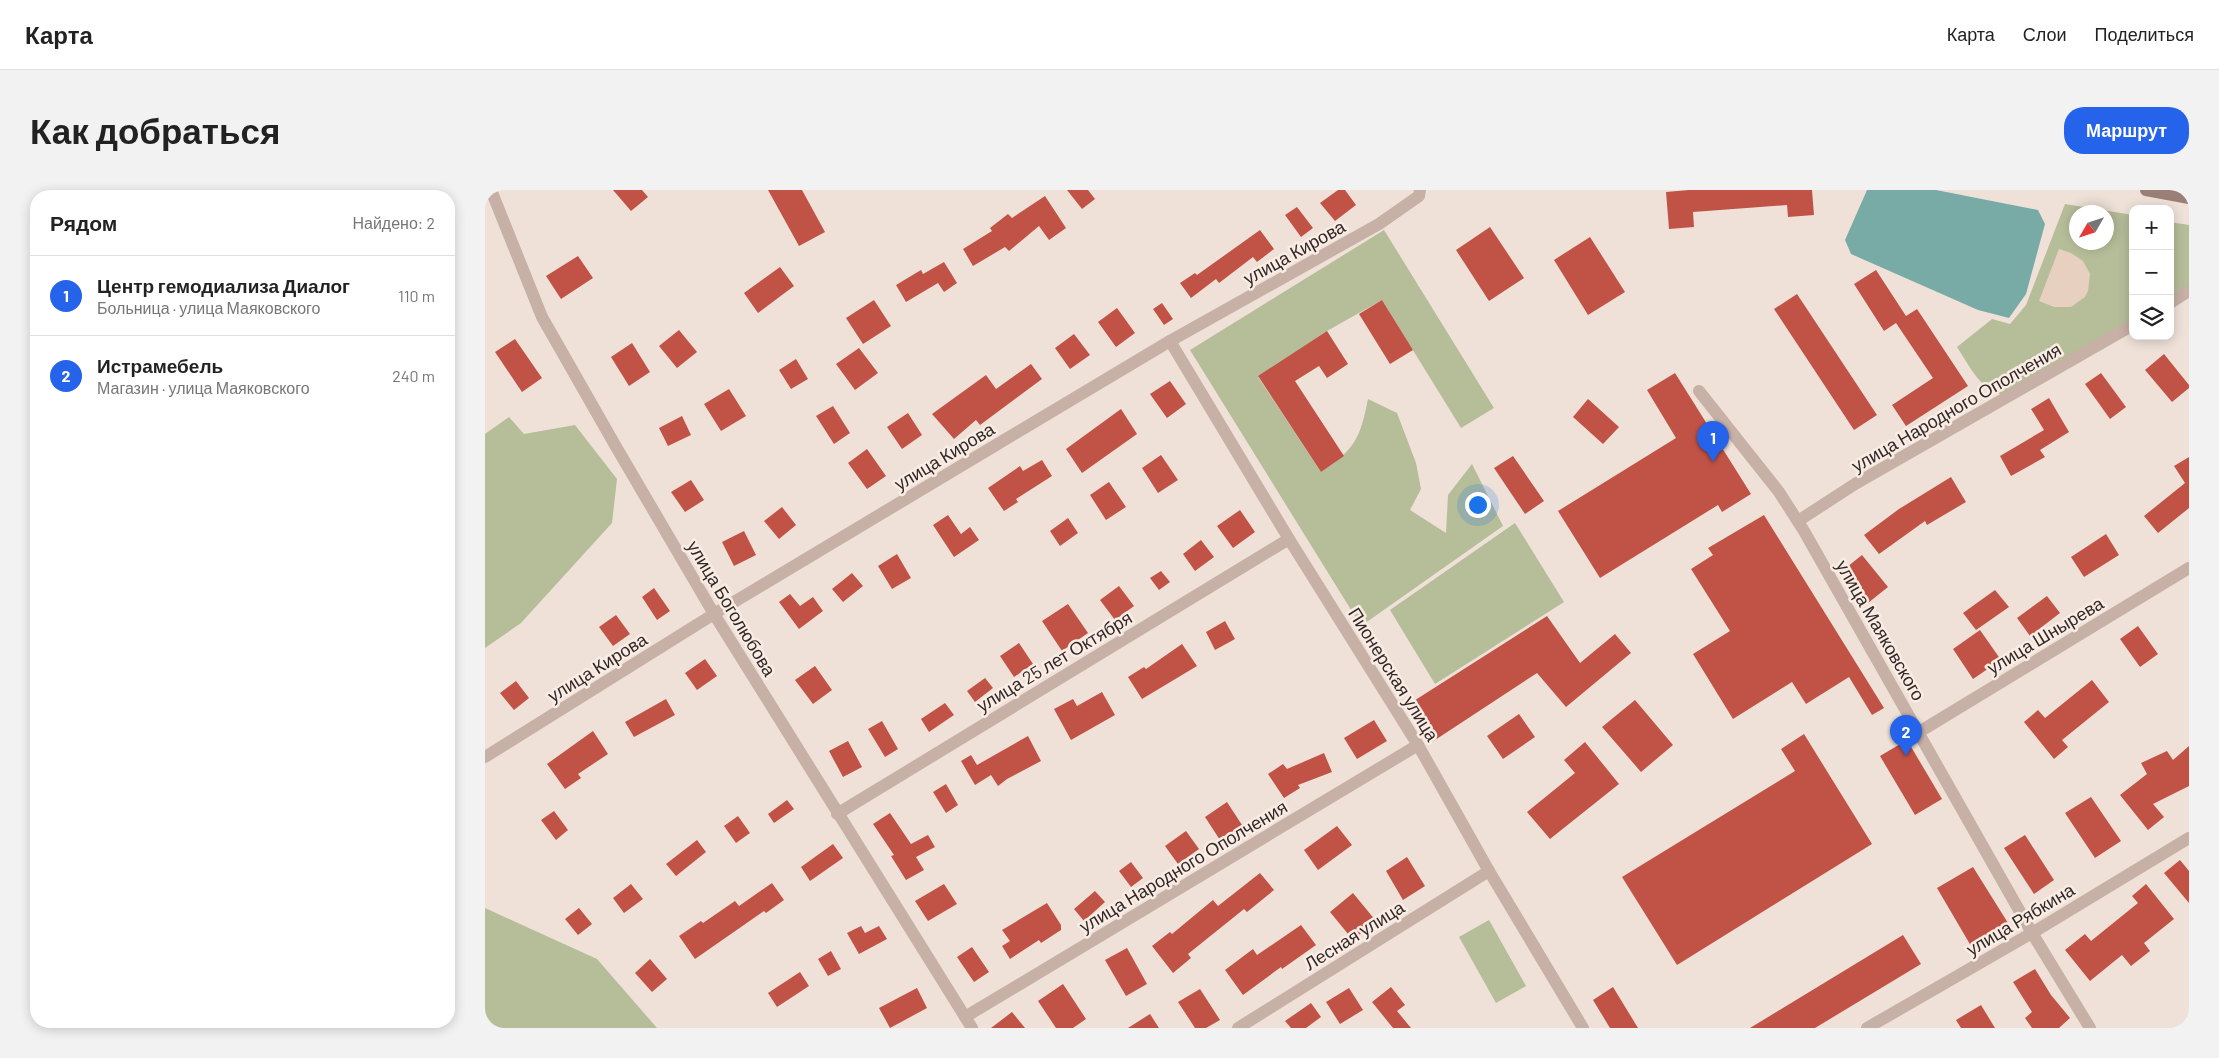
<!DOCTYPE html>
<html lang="ru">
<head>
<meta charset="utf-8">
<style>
  :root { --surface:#fff; --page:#f2f2f2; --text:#222; --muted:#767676; --line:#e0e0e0; --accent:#2563eb }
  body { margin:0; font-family:Barlow,sans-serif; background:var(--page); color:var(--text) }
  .controls { position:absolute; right:15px; top:15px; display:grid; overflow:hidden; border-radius:10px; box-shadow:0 2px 12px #0003 }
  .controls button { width:45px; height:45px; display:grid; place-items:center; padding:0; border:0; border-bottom:1px solid var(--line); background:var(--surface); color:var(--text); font:25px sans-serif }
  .compass { position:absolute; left:1584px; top:15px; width:45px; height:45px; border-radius:50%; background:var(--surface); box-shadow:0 2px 12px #0003; rotate:231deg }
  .you { position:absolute; left:992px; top:314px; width:18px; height:18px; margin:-12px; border:4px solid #fff; border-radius:50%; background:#1a73e8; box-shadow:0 0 0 8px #1a73e833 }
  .badge { display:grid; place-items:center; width:32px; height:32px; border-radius:50%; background:var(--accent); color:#fff; font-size:16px; font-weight:700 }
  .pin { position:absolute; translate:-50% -41px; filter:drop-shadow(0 1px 2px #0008) }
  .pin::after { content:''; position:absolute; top:26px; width:18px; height:15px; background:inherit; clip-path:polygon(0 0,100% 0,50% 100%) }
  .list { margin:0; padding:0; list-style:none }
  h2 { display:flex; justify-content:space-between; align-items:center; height:65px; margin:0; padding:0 20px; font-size:21px }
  h2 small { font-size:16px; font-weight:400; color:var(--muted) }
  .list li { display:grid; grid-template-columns:32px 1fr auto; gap:15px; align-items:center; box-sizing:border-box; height:80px; padding:0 20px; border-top:1px solid var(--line) }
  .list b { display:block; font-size:19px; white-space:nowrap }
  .list p { margin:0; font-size:16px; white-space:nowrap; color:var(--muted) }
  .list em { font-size:16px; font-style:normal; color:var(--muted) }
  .icon { flex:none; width:28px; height:28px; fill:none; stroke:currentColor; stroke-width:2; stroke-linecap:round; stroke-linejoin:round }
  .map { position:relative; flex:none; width:1704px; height:838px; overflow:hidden; border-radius:20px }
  header { display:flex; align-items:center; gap:30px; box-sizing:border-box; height:70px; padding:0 25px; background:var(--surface); border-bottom:1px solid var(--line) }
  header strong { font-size:24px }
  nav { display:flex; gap:28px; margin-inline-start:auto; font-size:18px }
  .intro { display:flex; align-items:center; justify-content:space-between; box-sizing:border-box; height:120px; padding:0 30px }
  h1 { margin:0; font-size:35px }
  .button { padding:12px 22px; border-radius:20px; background:var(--accent); color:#fff; font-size:18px; font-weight:700 }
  main { display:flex; gap:30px; padding:0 30px }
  aside { flex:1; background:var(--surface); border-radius:20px; box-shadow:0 2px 12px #0003 }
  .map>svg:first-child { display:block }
  .green { fill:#b6bd99; fill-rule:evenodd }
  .plaza { fill:#e7d0c0 }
  .water { fill:#79aba6 }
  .building { fill:#c05346 }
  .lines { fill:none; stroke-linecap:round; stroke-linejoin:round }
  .street { stroke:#c7b0a5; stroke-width:12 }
  .secondary { stroke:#9a7f77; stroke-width:12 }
  .labels { text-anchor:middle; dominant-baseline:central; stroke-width:5; stroke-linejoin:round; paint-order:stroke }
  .street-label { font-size:18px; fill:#332826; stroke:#f8ece4 }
</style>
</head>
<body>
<header>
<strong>Карта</strong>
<nav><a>Карта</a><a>Слои</a><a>Поделиться</a></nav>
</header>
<div class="intro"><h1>Как добраться</h1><a class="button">Маршрут</a></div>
<main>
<aside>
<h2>Рядом<small>Найдено: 2</small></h2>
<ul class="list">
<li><span class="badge">1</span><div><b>Центр гемодиализа Диалог</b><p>Больница · улица Маяковского</p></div><em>110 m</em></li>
<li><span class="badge">2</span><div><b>Истрамебель</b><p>Магазин · улица Маяковского</p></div><em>240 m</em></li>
</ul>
</aside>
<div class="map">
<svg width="1704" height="838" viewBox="0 0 1704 838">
  <rect width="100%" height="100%" fill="#efe1d8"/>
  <g class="green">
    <path d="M1580,14L1648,25V132L1522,206C1495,201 1486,178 1472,157L1507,129L1525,134L1541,115ZM1592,22H1622V52H1592Z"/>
    <path d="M1685,32L1704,35V97L1685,108Z"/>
    <path d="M899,40L1009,218L976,238L897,110L842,141L773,187L836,282C870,259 875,249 883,209L912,223L931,273L936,299L925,320L961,343L963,305L987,274L1018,336L876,436L705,160Z"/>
    <path d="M24,227L39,244L90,235L132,289L127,333L36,433L0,458V244Z"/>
    <path d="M1030,333L1079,412L950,494L905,420Z"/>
    <path d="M0,718L112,769L172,838H0Z"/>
    <path d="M1004,730L1041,796L1011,813L974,747Z"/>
  </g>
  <path class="plaza" d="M1574,59L1586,63L1598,71L1605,84L1603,101L1600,107L1586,117H1569L1554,111Z"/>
  <path class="water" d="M1382,0H1451L1553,20L1560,34L1541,104L1524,128L1493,120L1366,64L1360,50Z"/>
  <g class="building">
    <path d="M128,0H157L163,7L146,21Z"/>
    <path d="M283,0H317L340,42L314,56Z"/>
    <path d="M582,0H603L610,9L597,19Z"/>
    <path d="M853,0H860L871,15L850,31L835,13Z"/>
    <path d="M1204,0H1327L1329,25L1303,27L1302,15L1208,22L1209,37L1184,39L1181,2Z"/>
    <path d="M560,6L581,38L564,50L554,36L524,61L520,57L488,76L478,59L507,41L505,38L523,24L527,28Z"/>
    <path d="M812,17L828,38L816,47L800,25Z"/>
    <path d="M1005,37L1039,88L1004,111L971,60Z"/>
    <path d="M775,40L789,59L772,72L768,67L734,93L731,89L706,108L695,93L710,83L712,85Z"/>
    <path d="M1105,47L1140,102L1103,125L1069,70Z"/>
    <path d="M93,66L108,88L76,109L61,86Z"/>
    <path d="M459,72L472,93L459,102L453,93L421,112L411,95L436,80L438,84Z"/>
    <path d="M295,77L309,96L273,123L259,103Z"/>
    <path d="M1391,80L1421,126L1432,119L1483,196L1421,236L1407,215L1448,188L1411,133L1399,141L1369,94Z"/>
    <path d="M1312,104L1392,225L1369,240L1289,119Z"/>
    <path d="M389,110L406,136L378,154L361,128Z"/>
    <path d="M897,110L928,160L905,174L874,124Z"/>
    <path d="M677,113L688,129L679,135L668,119Z"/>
    <path d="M632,118L650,143L631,157L613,132Z"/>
    <path d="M194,140L212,162L192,178L174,156Z"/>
    <path d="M842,141L863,174L842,188L834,176L810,191L859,266L836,282L773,186Z"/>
    <path d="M589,144L605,165L585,179L570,158Z"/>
    <path d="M30,149L57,188L37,202L10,162Z"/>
    <path d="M147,153L165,182L144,196L126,167Z"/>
    <path d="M374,158L393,183L370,200L351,174Z"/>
    <path d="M1679,164L1704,195V198L1687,212L1660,180Z"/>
    <path d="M311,169L323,189L306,199L294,180Z"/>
    <path d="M546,174L557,189L495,235L491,230L469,249L447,224L501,185L511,199Z"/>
    <path d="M1190,183L1266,304L1237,322L1233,315L1115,388L1073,321L1191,248L1162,200Z"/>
    <path d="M1616,183L1641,217L1625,229L1600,194Z"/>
    <path d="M685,191L701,214L682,228L665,204Z"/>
    <path d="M244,199L261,226L236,241L219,214Z"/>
    <path d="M1564,208L1584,242L1555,260L1560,267L1526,286L1515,266L1559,240L1546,219Z"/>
    <path d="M1103,209L1134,237L1118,254L1088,227Z"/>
    <path d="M348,216L365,243L349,254L331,226Z"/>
    <path d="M636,219L652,244L597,283L581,259Z"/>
    <path d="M423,223L437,245L417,259L402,237Z"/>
    <path d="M197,226L206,245L183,256L174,238Z"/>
    <path d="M382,259L401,286L382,299L363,273Z"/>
    <path d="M676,265L693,290L673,303L657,278Z"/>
    <path d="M1028,266L1059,311L1040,324L1009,278Z"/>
    <path d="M1704,267V318L1673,343L1659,326L1700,293L1689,276Z"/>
    <path d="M557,270L567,286L531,309L533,312L519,321L503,298L535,276L538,281Z"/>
    <path d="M1466,287L1481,312L1442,335L1440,331L1394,364L1379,345L1414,319Z"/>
    <path d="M206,290L219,310L200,322L186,302Z"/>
    <path d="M624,292L641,317L621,330L605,305Z"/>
    <path d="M297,317L311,335L294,349L279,331Z"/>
    <path d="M755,320L770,342L748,358L732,336Z"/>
    <path d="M463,325L476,344L485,337L494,350L469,367L448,335Z"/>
    <path d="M1279,325L1399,518L1387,525L1364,487L1321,514L1307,492L1248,529L1208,464L1245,441L1206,379L1228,365L1223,358Z"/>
    <path d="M583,328L593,343L575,356L565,341Z"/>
    <path d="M259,341L271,365L249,376L237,352Z"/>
    <path d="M1621,344L1634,365L1599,387L1586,367Z"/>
    <path d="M716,350L729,367L710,381L698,364Z"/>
    <path d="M412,364L426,388L407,399L393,376Z"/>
    <path d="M1377,365L1403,397L1383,413L1357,381Z"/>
    <path d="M676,381L685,392L674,400L665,388Z"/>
    <path d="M367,383L378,396L358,412L347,399Z"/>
    <path d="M634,396L649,416L630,430L615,410Z"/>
    <path d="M169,398L185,421L172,430L157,407Z"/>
    <path d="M1510,400L1524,417L1491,440L1478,423Z"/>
    <path d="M305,404L315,416L328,407L338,421L314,439L294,412Z"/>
    <path d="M1562,406L1575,423L1545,446L1532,428Z"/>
    <path d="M583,414L603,443L577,461L557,431Z"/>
    <path d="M131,425L145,444L128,456L114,437Z"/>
    <path d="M1062,426L1095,473L1130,444L1146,463L1081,517L1052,483L947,552L924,514Z"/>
    <path d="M740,431L750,449L730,460L721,442Z"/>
    <path d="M1653,436L1673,464L1655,477L1635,449Z"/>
    <path d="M1495,440L1516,470L1488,489L1468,459Z"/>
    <path d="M534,453L548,474L529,487L515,466Z"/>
    <path d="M697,454L712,476L657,509L643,487L659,477L661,479Z"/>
    <path d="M220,469L232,486L212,500L200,483Z"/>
    <path d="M330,476L347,500L328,514L310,490Z"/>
    <path d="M500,488L508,498L490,512L482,501Z"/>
    <path d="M1607,490L1624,512L1577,550L1583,557L1569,569L1539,532L1553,520L1560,528Z"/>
    <path d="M31,491L44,508L29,520L15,503Z"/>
    <path d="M617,502L630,525L586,550L569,519L588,509L592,516Z"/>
    <path d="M181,509L190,525L149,547L140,532Z"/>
    <path d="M1150,510L1188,555L1156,582L1117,537Z"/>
    <path d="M460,513L469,525L444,542L436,529Z"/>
    <path d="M1034,524L1050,547L1018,569L1002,546Z"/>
    <path d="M889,530L902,551L872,569L859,548Z"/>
    <path d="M397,531L413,559L400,567L383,539Z"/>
    <path d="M108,541L123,564L93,584L96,588L80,599L62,574Z"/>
    <path d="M1319,544L1387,654L1192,775L1137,687L1310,581L1296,559Z"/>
    <path d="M543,546L556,571L522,589L513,596L506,585L490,595L476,571L486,565L492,575Z"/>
    <path d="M1422,550L1457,609L1430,625L1395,566Z"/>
    <path d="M363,551L377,577L358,587L344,561Z"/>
    <path d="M1100,552L1134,594L1065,649L1042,622L1090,583L1079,570Z"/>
    <path d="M1704,556V596L1668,614L1679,627L1663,640L1635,605L1662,584L1656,573L1682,561L1688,570Z"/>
    <path d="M839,563L847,582L813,595L815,598L799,608L783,584L798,574L802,579Z"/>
    <path d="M461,594L473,615L461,623L448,602Z"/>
    <path d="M1606,607L1636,651L1610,668L1580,623Z"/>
    <path d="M302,610L309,619L289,633L283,624Z"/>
    <path d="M742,612L757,635L735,650L720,627Z"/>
    <path d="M69,621L83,640L71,650L56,630Z"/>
    <path d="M405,623L426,654L443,645L450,657L431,667L439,680L421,690L406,666L409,665L388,634Z"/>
    <path d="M253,626L265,643L251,653L239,636Z"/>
    <path d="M852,636L867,655L833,680L819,660Z"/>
    <path d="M701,641L714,659L693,674L680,656Z"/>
    <path d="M1540,645L1569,690L1549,704L1519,658Z"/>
    <path d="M212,650L221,662L191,686L181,674Z"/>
    <path d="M348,654L358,668L325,691L316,677Z"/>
    <path d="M922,667L940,696L918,710L901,681Z"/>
    <path d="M1695,670L1704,681V713L1679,683Z"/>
    <path d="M646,672L658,688L646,697L634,681Z"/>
    <path d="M1488,677L1523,733L1486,756L1452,698Z"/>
    <path d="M775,683L789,700L762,722L759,719L703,764L706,768L688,783L667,756L685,742L687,744L728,710L733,716Z"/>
    <path d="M287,693L299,710L281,723L279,721L210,769L194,746L216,731L218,733L250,711L254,716Z"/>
    <path d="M146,694L158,709L139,723L128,708Z"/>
    <path d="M459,694L472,714L443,731L430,711Z"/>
    <path d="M1661,694L1689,729L1659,753L1665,761L1646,776L1637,765L1605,791L1580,760L1600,744L1606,751L1653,713L1647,706Z"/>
    <path d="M610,701L620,712L599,731L589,719Z"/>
    <path d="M868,703L891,731L868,750L845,722Z"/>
    <path d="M562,713L576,735V740L556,753L554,750L525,769L517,756L525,751L517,740Z"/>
    <path d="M94,718L107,734L93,745L80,729Z"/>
    <path d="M816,735L831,755L797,779L796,777L758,805L740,780L768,759L772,765Z"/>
    <path d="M376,736L380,743L394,736L402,749L374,764L362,743Z"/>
    <path d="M1418,745L1436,774L1330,838H1265Z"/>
    <path d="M487,757L504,782L489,792L472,767Z"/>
    <path d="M642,758L662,794L641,806L620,770Z"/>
    <path d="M346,761L356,779L343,786L333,769Z"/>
    <path d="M165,769L182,789L167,802L150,783Z"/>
    <path d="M1550,779L1566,805L1585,828L1574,838H1547L1540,828L1547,822L1528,792Z"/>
    <path d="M315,782L324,796L292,817L283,803Z"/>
    <path d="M578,794L601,829L588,838H571L553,811Z"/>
    <path d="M906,797L920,815L912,821L926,838H908L887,812Z"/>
    <path d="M1128,797L1153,838H1125L1108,810Z"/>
    <path d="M432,798L442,818L405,838L394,818Z"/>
    <path d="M864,798L878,820L855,834L841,812Z"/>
    <path d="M715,799L735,830L721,838H710L693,812Z"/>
    <path d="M826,813L836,827L821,838H806L800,831Z"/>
    <path d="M1496,815L1510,838H1476L1471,830Z"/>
    <path d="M527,822L540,838H506Z"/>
    <path d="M665,824L674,838H643Z"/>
  </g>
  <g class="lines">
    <g class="street">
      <path d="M6,0L57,127L130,255L229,424L487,838"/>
      <path d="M1685,113L1704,101"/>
      <path d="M685,151L804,349L933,555L1004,681L1098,838"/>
      <path d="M1214,201L1294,302L1319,341L1547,743L1605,838"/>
      <path d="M1313,331L1370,294L1648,135"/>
      <path d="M1434,542L1704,378"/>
      <path d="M0,567L229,424L506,258L685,151L894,34L934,6L935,0"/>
      <path d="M352,624L804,349"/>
      <path d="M480,827L933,555"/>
      <path d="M753,838L1004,681"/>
      <path d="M1382,838L1547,743L1704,648"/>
    </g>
    <path class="secondary" d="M1661,0L1704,8"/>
  </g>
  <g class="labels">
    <g class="street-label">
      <text transform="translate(809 62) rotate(-29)">улица Кирова</text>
      <text transform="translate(1471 217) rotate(-30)">улица Народного Ополчения</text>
      <text transform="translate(459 266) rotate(-31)">улица Кирова</text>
      <text transform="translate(247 418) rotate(59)">улица Боголюбова</text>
      <text transform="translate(1396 440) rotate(60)">улица Маяковского</text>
      <text transform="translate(1560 445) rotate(-31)">улица Шнырева</text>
      <text transform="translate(569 471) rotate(-31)">улица 25 лет Октября</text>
      <text transform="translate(112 477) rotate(-32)">улица Кирова</text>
      <text transform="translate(909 484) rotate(58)">Пионерская улица</text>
      <text transform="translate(698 676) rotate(-31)">улица Народного Ополчения</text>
      <text transform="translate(1535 729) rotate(-31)">улица Рябкина</text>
      <text transform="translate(869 745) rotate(-32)">Лесная улица</text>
    </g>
  </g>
</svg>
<div class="controls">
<button>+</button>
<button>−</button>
<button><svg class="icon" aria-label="layers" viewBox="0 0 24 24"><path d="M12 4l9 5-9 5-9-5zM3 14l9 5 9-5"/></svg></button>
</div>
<svg class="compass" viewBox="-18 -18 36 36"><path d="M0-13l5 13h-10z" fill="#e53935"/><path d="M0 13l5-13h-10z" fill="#767676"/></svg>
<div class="you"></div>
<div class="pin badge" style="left:1228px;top:272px">1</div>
<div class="pin badge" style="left:1421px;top:566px">2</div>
</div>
</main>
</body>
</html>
